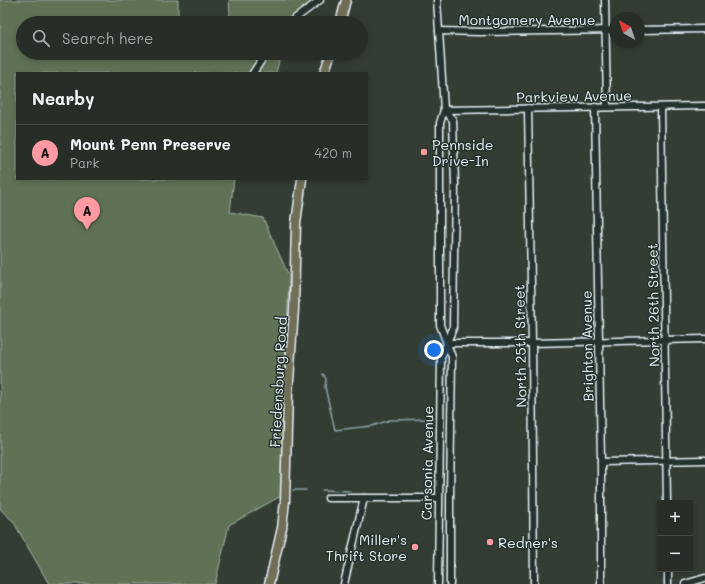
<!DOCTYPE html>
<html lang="en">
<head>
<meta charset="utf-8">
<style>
  :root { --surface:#262e27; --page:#323a33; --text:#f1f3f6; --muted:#a4a8a7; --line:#424a44; --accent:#ff9aa2 }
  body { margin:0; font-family:Mali,sans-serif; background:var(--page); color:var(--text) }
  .controls { position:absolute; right:12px; bottom:12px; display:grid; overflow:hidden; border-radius:0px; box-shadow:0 2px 6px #0003 }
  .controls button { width:36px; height:36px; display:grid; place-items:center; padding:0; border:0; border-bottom:1px solid var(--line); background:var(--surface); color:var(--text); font:20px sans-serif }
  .compass { position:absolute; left:609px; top:12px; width:36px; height:36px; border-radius:50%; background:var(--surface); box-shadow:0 2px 6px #0003; rotate:320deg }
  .you { position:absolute; left:434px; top:350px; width:14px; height:14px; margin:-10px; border:3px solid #fff; border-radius:50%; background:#1a73e8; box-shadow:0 0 0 6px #1a73e833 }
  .badge { display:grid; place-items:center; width:26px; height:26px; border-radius:50%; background:var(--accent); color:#111; font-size:13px; font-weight:700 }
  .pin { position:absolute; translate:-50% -33px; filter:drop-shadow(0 1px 2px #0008) }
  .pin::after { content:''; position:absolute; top:21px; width:14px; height:12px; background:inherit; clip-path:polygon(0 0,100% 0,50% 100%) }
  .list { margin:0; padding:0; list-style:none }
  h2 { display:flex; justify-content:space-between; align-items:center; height:52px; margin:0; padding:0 16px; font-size:17px }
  h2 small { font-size:13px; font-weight:400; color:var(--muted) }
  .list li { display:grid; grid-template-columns:26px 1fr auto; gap:12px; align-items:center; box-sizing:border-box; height:56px; padding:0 16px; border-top:1px solid var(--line) }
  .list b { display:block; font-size:15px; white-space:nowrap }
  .list p { margin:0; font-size:13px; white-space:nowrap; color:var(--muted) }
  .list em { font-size:13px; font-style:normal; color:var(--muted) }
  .icon { flex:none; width:22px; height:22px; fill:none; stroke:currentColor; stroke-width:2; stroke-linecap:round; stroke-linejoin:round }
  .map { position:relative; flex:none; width:705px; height:584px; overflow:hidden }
  .search { position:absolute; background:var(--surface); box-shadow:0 2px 6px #0003; left:16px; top:16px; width:352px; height:44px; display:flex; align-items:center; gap:10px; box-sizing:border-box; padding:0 14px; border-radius:22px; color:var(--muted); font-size:15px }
  .panel { position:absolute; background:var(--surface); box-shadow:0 2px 6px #0003; left:16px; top:72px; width:352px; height:108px; border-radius:0px }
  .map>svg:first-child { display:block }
  .green { fill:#617255; stroke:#a4b2a6 }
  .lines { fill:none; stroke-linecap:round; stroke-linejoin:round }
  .stream { stroke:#8da0a9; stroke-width:1.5 }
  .minor-casing { stroke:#e8f1f8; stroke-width:9 }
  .major-casing { stroke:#e8f1f8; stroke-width:11 }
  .minor { stroke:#26332d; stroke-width:6 }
  .major { stroke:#716e59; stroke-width:8 }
  .poi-dot { fill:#ff9aa2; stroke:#26332d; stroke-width:1.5 }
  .labels { text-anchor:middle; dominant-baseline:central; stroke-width:3; stroke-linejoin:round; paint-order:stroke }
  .street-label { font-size:14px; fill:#e8f1f8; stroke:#26332d }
  .poi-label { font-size:14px; fill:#e8f1f8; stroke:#26332d; text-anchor:start }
</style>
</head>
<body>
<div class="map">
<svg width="705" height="584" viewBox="0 0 705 584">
  <rect width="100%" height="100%" fill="#333d34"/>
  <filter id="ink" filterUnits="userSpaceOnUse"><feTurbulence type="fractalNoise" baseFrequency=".025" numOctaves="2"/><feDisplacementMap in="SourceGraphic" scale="8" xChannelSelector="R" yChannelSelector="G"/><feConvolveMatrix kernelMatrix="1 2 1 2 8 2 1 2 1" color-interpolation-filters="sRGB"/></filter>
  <g filter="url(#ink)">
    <g class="green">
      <path d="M0,0H178V23H23V53H281L276,73H17V179H234L230,212L263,218L289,276L281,496L229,525L215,584H49L13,521L0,509Z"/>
      <path d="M229,0H318L293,23H221L230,14Z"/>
    </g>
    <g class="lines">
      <g class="stream">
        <path d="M323,374L326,379L325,387L335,430L372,426L390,420L433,419"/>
        <path d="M293,490H306"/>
        <path d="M322,490L350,491"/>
      </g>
      <g class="minor-casing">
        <g id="minor">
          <path d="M437,0L444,110L440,123V325L452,357L450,498V584"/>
          <path d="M605,0L607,107"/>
          <path d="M289,23L320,0"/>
          <path d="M639,30L705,29"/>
          <path d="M439,31L480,32L615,30"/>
          <path d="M253,73L266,53"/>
          <path d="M595,107L601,462V584"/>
          <path d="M661,107L667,503"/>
          <path d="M528,108L532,343L534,584"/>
          <path d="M444,110L705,106"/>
          <path d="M447,343H532L705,339"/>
          <path d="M601,462L705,460"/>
          <path d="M328,498H438"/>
          <path d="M668,569V584"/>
          <path d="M344,584L364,498"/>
          <path d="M438,584L441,358L453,328L455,184L453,120L444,110"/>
          <path d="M685,584L705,578"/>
        </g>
      </g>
      <g class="major-casing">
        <g id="major">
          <path d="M340,23L346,0"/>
          <path d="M324,73L331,53"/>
          <path d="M269,584L282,528L285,501L288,395L294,309L296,223L302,179"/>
        </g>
      </g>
      <use href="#minor" class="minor"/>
      <use href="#major" class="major"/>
    </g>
  </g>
  <g class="poi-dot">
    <circle cx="424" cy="152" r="4"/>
    <circle cx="490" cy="542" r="4"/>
    <circle cx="415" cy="547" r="4"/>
  </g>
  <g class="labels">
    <g class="street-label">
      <text x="527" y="19">Montgomery Avenue</text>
      <text transform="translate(574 96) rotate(-1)">Parkview Avenue</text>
      <text transform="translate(653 305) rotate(-91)">North 26th Street</text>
      <text transform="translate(520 346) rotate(-91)">North 25th Street</text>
      <text transform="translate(587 346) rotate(-91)">Brighton Avenue</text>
      <text transform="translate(278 382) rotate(-87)">Friedensburg Road</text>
      <text transform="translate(427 463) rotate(-89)">Carsonia Avenue</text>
    </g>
    <g class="poi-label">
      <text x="432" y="144">Pennside<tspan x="432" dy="16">Drive-In</tspan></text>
      <text x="407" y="539" text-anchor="end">Miller's<tspan x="407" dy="16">Thrift Store</tspan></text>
      <text x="498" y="542">Redner's</text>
    </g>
  </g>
</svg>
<div class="controls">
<button>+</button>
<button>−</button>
</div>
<svg class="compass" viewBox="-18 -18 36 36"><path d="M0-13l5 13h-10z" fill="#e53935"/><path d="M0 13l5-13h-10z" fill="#a4a8a7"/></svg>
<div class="you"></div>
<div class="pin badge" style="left:87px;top:230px">A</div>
<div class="search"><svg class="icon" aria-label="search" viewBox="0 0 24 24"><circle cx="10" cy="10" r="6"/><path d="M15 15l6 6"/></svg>Search here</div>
<section class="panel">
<h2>Nearby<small></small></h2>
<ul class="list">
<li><span class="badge">A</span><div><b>Mount Penn Preserve</b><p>Park</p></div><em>420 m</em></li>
</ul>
</section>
</div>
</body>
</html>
